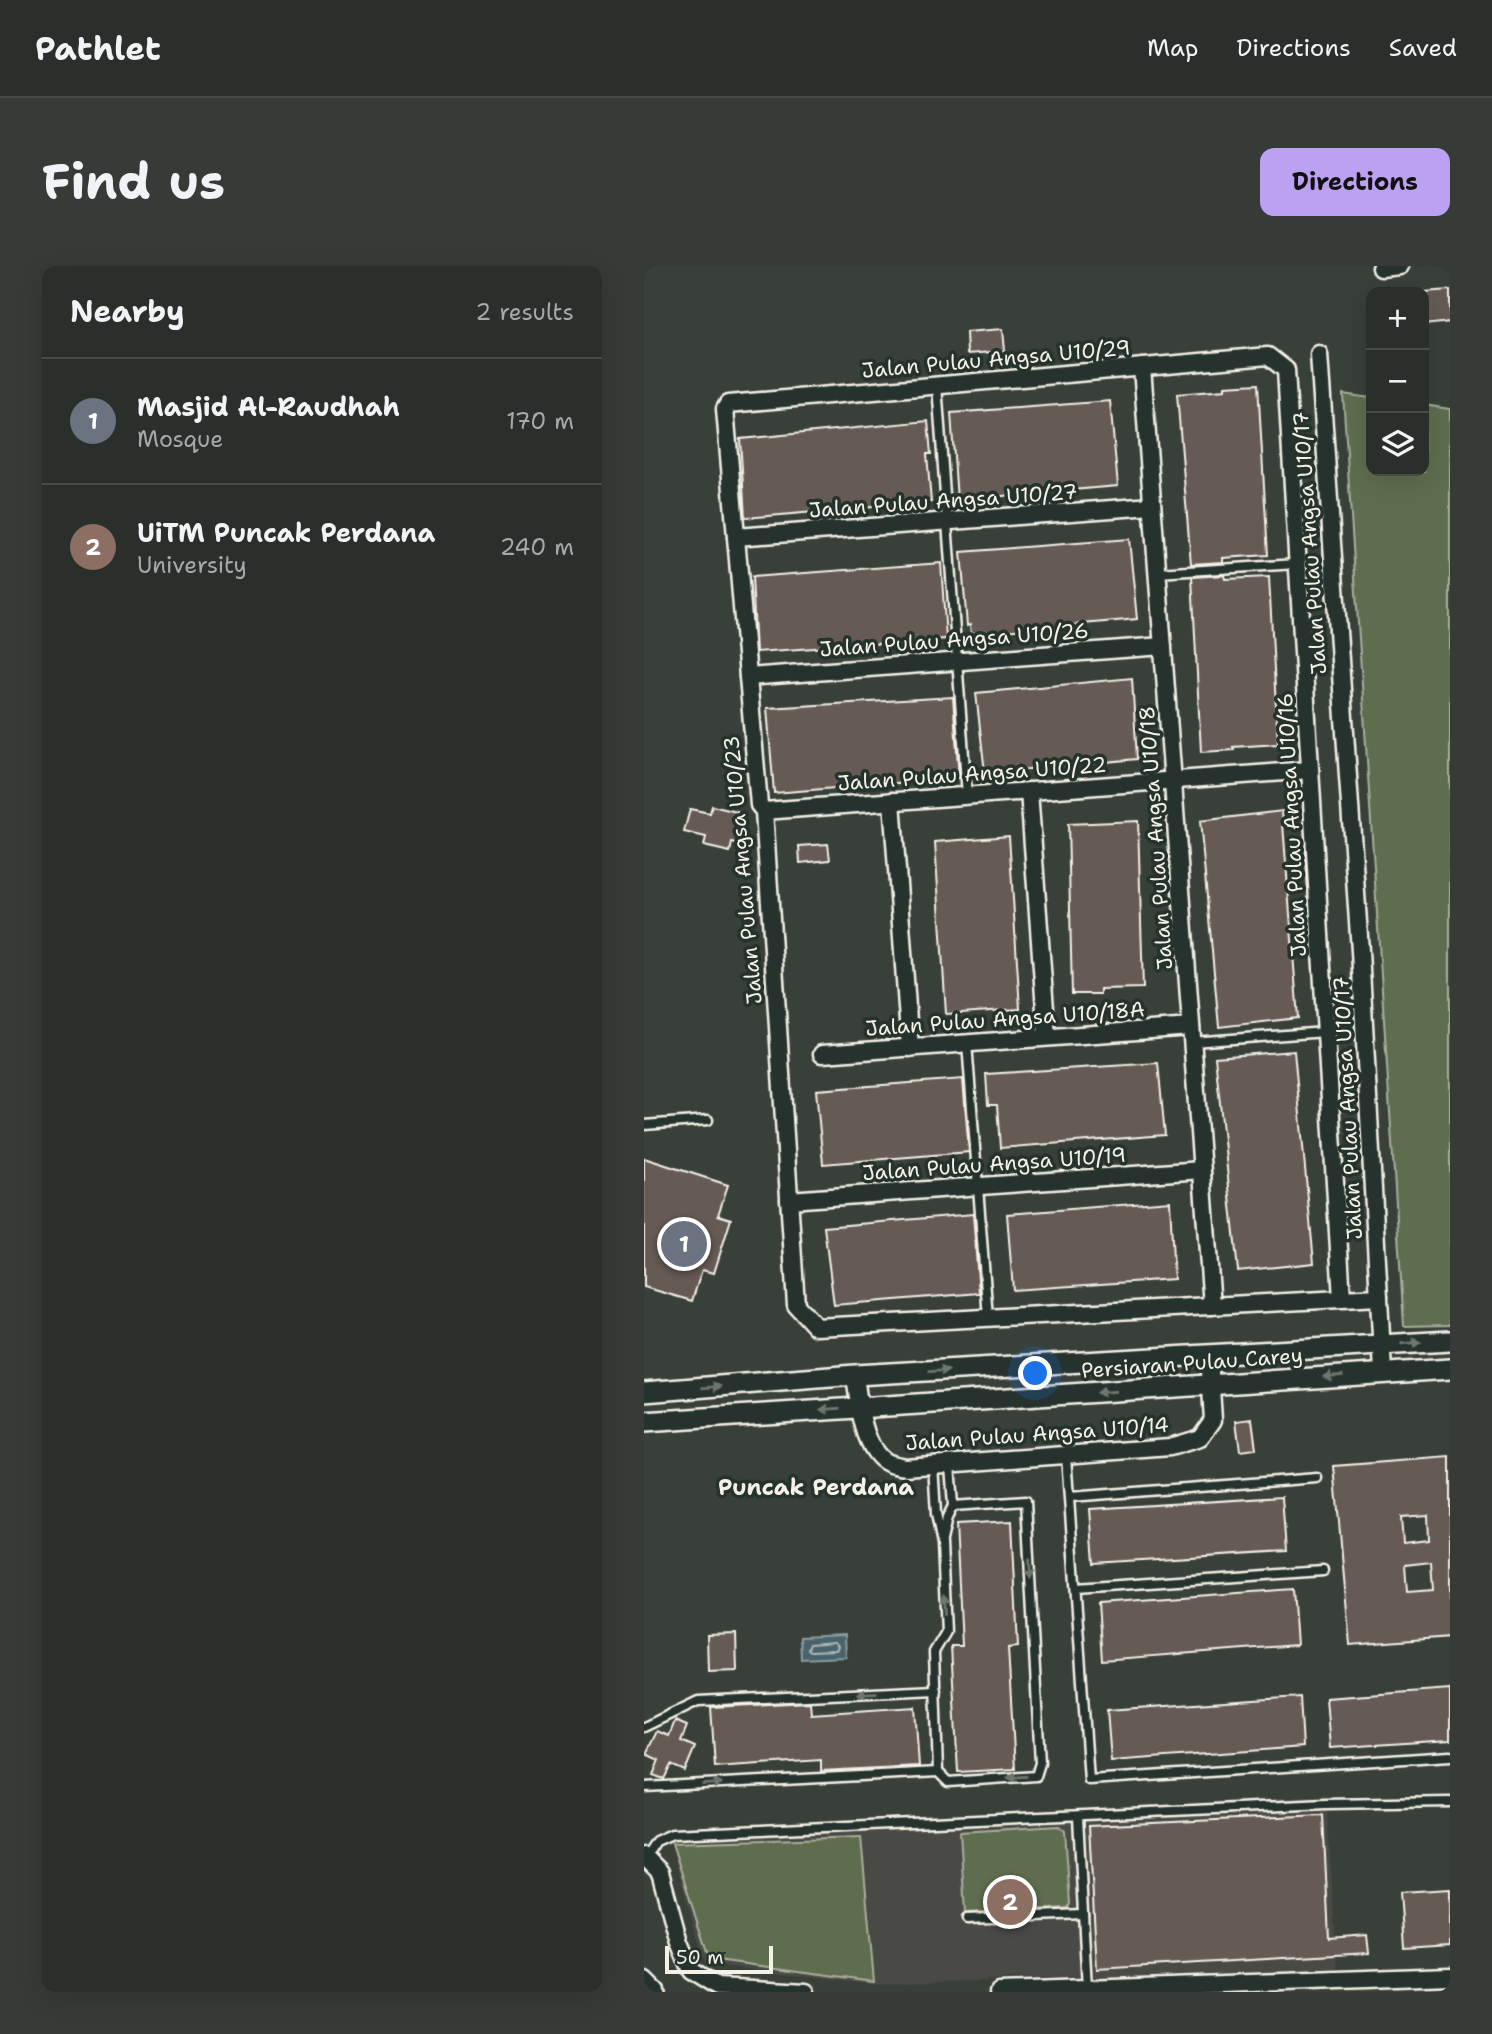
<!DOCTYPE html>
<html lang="en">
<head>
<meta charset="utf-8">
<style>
  :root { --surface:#2b2f2b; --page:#373b37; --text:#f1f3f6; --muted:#a6a9a9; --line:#474a47; --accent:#bca0f2 }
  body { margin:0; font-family:"Shantell Sans",sans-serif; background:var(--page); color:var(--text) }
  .controls { position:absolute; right:21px; top:21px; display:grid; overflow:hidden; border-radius:14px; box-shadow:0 7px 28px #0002 }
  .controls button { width:63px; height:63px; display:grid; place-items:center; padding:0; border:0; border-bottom:2px solid var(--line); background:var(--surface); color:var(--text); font:35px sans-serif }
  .scale { position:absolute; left:21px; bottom:18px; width:108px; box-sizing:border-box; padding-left:7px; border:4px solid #f4f1e8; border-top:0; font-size:19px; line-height:24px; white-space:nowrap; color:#f4f1e8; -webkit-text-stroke:5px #26332d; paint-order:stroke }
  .you { position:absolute; left:392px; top:1108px; width:24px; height:24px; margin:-18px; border:5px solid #fff; border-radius:50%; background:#1a73e8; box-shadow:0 0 0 10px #1a73e833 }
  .badge { display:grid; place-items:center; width:46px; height:46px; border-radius:50%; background:var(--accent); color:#fff; font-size:23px; font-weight:700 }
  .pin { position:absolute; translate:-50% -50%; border:4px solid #fff; box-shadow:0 2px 7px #0006 }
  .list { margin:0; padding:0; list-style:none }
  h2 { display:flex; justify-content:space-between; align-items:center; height:91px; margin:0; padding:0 28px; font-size:30px }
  h2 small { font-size:23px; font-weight:400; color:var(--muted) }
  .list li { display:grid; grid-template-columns:46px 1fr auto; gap:21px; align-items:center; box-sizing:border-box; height:126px; padding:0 28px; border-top:2px solid var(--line) }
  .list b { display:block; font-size:26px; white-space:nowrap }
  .list p { margin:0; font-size:23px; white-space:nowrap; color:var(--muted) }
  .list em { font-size:23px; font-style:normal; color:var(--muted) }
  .icon { flex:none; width:38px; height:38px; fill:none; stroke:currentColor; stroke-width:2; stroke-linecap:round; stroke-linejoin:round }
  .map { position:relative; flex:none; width:806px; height:1726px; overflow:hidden; border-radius:14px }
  header { display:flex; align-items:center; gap:42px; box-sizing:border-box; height:98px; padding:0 35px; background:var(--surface); border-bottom:2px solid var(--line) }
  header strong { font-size:33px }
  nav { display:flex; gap:38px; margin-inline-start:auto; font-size:24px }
  .intro { display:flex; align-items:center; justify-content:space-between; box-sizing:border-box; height:168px; padding:0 42px }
  h1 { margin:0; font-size:49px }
  .button { padding:18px 32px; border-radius:14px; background:var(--accent); color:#111; font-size:24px; font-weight:700 }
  main { display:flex; gap:42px; padding:0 42px }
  aside { flex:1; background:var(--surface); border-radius:14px; box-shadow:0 7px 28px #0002 }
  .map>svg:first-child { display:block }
  .built { fill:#494a44 }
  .green { fill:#5f6d4f; stroke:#aaaf9c; stroke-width:2 }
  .water { fill:#49646e; stroke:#8d9c9f; stroke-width:2 }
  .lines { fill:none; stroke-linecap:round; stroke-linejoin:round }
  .shore { stroke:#b0b9b7; stroke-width:2 }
  .building { fill:#665a54; stroke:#f4f1e8; stroke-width:2; fill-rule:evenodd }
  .service-casing { stroke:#f4f1e8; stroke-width:13 }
  .minor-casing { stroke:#f4f1e8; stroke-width:21 }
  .tertiary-casing { stroke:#f4f1e8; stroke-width:24 }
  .service { stroke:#26332d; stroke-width:8 }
  .minor { stroke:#26332d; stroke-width:16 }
  .tertiary { stroke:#26332d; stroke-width:19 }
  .oneway { fill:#6e766e }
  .labels { text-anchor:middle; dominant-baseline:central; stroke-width:7; stroke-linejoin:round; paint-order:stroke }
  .street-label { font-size:21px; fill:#f4f1e8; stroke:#26332d }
  .neighbourhood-label { font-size:23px; font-weight:bold; fill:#f4f1e8; stroke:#26332d }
</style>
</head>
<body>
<header>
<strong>Pathlet</strong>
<nav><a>Map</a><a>Directions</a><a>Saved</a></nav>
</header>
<div class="intro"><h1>Find us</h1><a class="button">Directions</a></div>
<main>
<aside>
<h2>Nearby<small>2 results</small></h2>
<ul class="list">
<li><span class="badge" style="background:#6b7280">1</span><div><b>Masjid Al-Raudhah</b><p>Mosque</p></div><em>170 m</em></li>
<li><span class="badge" style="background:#8d6e63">2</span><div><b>UiTM Puncak Perdana</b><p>University</p></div><em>240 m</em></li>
</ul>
</aside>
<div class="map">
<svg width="806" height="1726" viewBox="0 0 806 1726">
  <rect width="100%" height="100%" fill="#393f39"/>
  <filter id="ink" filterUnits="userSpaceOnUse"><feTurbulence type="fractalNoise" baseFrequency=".0143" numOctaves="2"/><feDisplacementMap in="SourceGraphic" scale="14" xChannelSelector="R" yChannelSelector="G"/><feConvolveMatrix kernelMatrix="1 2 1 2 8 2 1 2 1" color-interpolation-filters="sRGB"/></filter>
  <g filter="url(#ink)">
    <path class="built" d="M682,1530L695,1723L595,1726H455L454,1711L233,1718L61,1698L25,1573L411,1556V1544Z"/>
    <g class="green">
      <path d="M699,128L727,132V205H780V139L806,143V1059L760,1060Z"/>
      <path d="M415,1560L421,1565L426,1638L424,1642L321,1647L316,1566Z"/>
      <path d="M217,1571L230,1715L65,1693L28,1577Z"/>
    </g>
    <path class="water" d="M201,1369L202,1391L157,1393L156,1371Z"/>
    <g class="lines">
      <path class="shore" d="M191,1376L194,1380L192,1384L167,1385L164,1383L166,1378Z"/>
    </g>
    <g class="building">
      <path d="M806,24V56L780,59V26Z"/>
      <path d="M359,63L361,85L323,88L322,66Z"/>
      <path d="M614,118L624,289L579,292V296L547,298L533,128L581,124V120Z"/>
      <path d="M466,135L474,220L313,234L307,147Z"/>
      <path d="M284,155L287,188H283L287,236L101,252L96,173Z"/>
      <path d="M485,273L493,353L327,368L326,359L323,360L317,286Z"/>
      <path d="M297,297L302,373L112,386L108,311Z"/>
      <path d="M580,309L581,313L625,311L634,478L589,481L590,484L557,486L548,311Z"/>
      <path d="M488,412L493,493L341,507L332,427Z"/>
      <path d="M309,431L315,512L130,527L123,442Z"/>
      <path d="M68,540L93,546L91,555L101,557L96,579L88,577L86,586L60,580L62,571L40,566L46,543L66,547Z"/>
      <path d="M638,545L654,752L575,761L556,555Z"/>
      <path d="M494,555L499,722L456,723V728H428L424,558Z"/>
      <path d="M365,570L376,743L302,748L291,576Z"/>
      <path d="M184,578L186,594L156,597L155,580Z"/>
      <path d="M650,785L670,997L594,1005L571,791Z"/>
      <path d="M514,797L521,869L356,882L353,839H344L342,808Z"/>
      <path d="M319,813L325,886L179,898L172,824Z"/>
      <path d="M0,892L84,919L74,949L87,953L70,1007L58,1004L48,1035L0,1021Z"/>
      <path d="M526,935L530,1013L369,1024L363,948Z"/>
      <path d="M329,948L335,1027L190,1039L180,961Z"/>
      <path d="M608,1153L612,1183L596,1185L592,1155Z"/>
      <path d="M806,1191V1371L706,1379L690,1200ZM784,1249L785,1274L759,1277L757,1251ZM787,1296L789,1324L763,1326L761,1299Z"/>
      <path d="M638,1231L642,1285L450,1297L446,1243Z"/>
      <path d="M368,1255L374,1381L364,1382L371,1503L314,1506L307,1380H318L312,1258Z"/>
      <path d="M649,1323L653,1379L458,1394L454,1337Z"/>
      <path d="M92,1368L93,1405L64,1406L63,1369Z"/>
      <path d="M806,1423V1474L686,1482L682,1432Z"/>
      <path d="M656,1431L659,1481L467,1495L463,1444Z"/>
      <path d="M166,1436L167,1448L271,1441L275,1500L177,1505V1494L71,1501L67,1441Z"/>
      <path d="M31,1455L43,1460L37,1475L51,1481L41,1505L27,1499L20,1513L9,1509L15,1494L2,1488L13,1465L25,1470Z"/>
      <path d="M679,1549L685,1672L723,1669L725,1687L453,1703L445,1560Z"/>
      <path d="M806,1623V1679L760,1682L756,1626Z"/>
    </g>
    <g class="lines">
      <g class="service-casing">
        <g id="service">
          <path d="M293,119L323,530"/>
          <path d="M514,307L653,298"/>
          <path d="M548,776L681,766"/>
          <path d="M323,777L344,1052"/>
          <path d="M0,859L64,854"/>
          <path d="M422,1190L445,1514L806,1490"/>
          <path d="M289,1199L292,1248L298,1278L302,1366L290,1386L294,1506L304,1516L392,1510L396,1497L382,1235L309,1240"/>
          <path d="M426,1231L673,1212"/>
          <path d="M298,1274L303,1252L309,1240L306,1198"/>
          <path d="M432,1322L679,1305"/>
          <path d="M0,1461L54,1435L292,1424"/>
          <path d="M0,1521L294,1506"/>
          <path d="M434,1551L443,1723"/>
          <path d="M2,1590L12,1575L28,1568L682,1538L806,1536"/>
          <path d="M323,1653L439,1648"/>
        </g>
      </g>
      <g class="minor-casing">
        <g id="minor">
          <path d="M737,2L756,0"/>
          <path d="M675,88L716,685L739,1106"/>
          <path d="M498,101L568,1040"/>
          <path d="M92,271L508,240"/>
          <path d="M104,411L519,380"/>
          <path d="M385,525L403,771"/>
          <path d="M248,535L266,782"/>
          <path d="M120,545L666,504"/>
          <path d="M178,788L547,761"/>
          <path d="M145,934L558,904"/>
          <path d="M698,1033L642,104L624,90L84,138L81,143L115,539L120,545L152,1039L172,1061L735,1031"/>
          <path d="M211,1109C214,1133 219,1186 244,1197C249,1199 256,1200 261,1201L526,1181L556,1172L569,1154L565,1090"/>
          <path d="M0,1590L16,1606L35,1676L47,1705L73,1721L162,1726"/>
          <path d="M355,1726L806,1710"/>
        </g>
      </g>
      <g class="tertiary-casing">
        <g id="tertiary">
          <path d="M0,1126L211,1109L806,1075"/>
          <path d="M0,1156L806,1103"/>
          <path d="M0,1716L10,1726"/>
        </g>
      </g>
      <use href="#service" class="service"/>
      <use href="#minor" class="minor"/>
      <use href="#tertiary" class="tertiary"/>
    </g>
    <defs><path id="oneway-solid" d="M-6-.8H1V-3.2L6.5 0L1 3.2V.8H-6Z" transform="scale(1.75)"/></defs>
    <g class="oneway">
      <use href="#oneway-solid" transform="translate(767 1077) rotate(-4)"/>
      <use href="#oneway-solid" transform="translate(295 1105) rotate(-3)"/>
      <use href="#oneway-solid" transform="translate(689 1110) rotate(176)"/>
      <use href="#oneway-solid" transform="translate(68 1121) rotate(-5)"/>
      <use href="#oneway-solid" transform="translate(462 1126) rotate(176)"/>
      <use href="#oneway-solid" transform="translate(186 1143) rotate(176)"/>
      <use href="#oneway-solid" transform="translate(386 1303) rotate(87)"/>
      <use href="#oneway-solid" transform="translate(300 1339) rotate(-93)"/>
      <use href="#oneway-solid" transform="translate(223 1427) rotate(177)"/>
      <use href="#oneway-solid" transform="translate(373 1511) rotate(176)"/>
      <use href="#oneway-solid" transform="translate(68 1518) rotate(-3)"/>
    </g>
  </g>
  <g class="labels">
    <g class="street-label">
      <text transform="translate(352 93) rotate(-5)">Jalan Pulau Angsa U10/29</text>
      <text transform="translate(299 235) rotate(-4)">Jalan Pulau Angsa U10/27</text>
      <text transform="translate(666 277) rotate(-94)">Jalan Pulau Angsa U10/17</text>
      <text transform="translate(310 374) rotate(-4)">Jalan Pulau Angsa U10/26</text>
      <text transform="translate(328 508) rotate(-4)">Jalan Pulau Angsa U10/22</text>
      <text transform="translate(648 559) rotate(-93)">Jalan Pulau Angsa U10/16</text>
      <text transform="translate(512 572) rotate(-94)">Jalan Pulau Angsa U10/18</text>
      <text transform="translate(99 604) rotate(-95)">Jalan Pulau Angsa U10/23</text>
      <text transform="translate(361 753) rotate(-4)">Jalan Pulau Angsa U10/18A</text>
      <text transform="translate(704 842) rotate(-93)">Jalan Pulau Angsa U10/17</text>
      <text transform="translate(350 898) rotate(-4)">Jalan Pulau Angsa U10/19</text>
      <text transform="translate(548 1097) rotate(-4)">Persiaran Pulau Carey</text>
      <text transform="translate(393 1168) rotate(-4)">Jalan Pulau Angsa U10/14</text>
    </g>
    <g class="neighbourhood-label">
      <text x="172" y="1221">Puncak Perdana</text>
    </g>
  </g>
</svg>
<div class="controls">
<button>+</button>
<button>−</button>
<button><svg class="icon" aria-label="layers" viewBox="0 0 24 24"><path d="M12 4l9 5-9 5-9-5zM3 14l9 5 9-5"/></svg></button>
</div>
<div class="scale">50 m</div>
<div class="you"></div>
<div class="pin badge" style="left:40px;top:978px;background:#6b7280">1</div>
<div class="pin badge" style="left:366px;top:1636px;background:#8d6e63">2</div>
</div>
</main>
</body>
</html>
